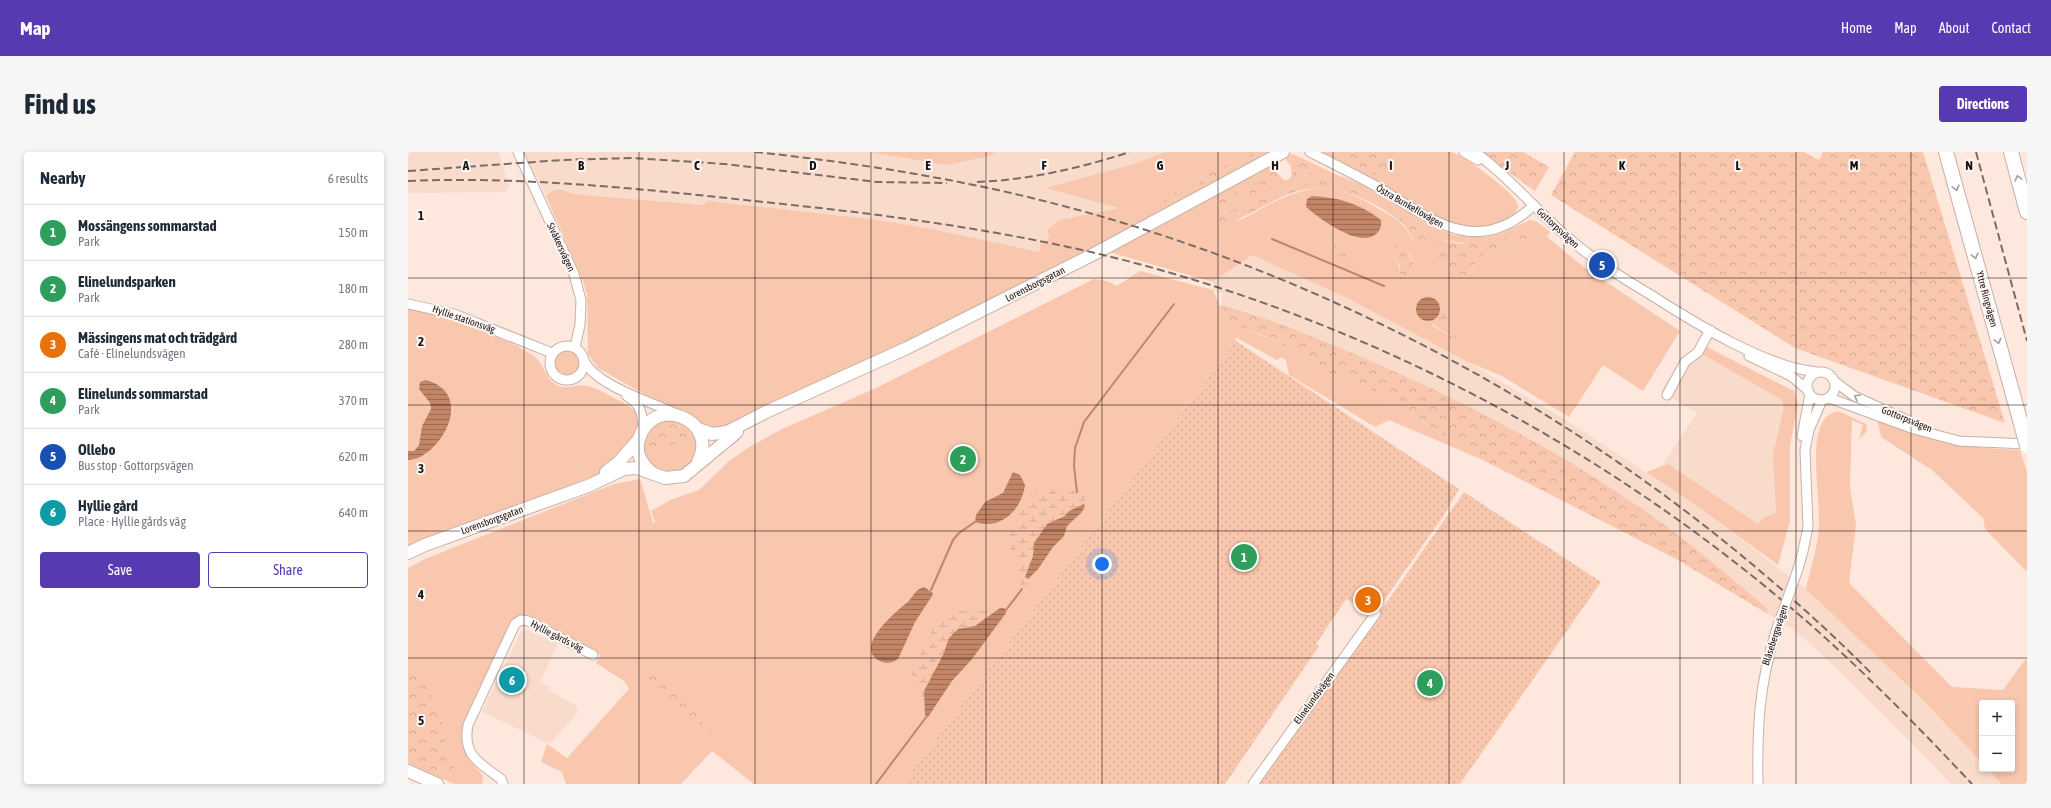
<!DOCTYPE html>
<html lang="en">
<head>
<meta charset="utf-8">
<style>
  :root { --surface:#fff; --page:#f6f6f7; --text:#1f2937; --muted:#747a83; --line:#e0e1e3; --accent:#5739b1 }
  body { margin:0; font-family:"Asap Condensed",sans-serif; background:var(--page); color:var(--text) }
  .controls { position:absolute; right:12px; bottom:12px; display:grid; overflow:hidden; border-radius:4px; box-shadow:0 2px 6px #0003 }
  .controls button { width:36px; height:36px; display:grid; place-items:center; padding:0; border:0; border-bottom:1px solid var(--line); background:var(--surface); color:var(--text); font:20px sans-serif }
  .you { position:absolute; left:694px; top:412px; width:14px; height:14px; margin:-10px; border:3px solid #fff; border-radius:50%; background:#1a73e8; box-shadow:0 0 0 6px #1a73e833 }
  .badge { display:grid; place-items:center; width:26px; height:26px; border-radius:50%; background:var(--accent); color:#fff; font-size:13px; font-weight:700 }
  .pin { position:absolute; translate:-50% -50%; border:2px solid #fff; box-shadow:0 1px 4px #0006 }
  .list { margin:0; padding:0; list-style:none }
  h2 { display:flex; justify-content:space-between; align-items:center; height:52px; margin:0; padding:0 16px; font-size:17px }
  h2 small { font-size:13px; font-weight:400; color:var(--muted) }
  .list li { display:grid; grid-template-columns:26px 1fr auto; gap:12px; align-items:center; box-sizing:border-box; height:56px; padding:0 16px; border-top:1px solid var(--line) }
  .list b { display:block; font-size:15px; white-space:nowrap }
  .list p { margin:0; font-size:13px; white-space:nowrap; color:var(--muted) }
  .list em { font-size:13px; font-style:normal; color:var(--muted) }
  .actions { display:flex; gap:8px; padding:12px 16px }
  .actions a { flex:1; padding:9px 0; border:1px solid var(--accent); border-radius:4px; text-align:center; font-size:14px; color:var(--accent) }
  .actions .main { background:var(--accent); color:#fff }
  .map { position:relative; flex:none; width:1619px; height:632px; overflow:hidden; border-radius:4px }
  header { display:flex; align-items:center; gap:24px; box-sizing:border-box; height:56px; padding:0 20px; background:var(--accent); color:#fff }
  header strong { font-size:19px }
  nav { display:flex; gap:22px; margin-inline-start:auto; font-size:14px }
  .intro { display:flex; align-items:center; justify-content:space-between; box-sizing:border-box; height:96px; padding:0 24px }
  h1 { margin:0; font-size:28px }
  .button { padding:10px 18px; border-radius:4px; background:var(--accent); color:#fff; font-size:14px; font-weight:700 }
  main { display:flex; gap:24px; padding:0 24px }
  aside { flex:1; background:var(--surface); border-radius:4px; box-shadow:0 2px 6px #0003 }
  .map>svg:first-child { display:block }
  .built { fill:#f9dbcc }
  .green { fill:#f8c7ae; fill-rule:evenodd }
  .forest { fill:url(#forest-crowns) }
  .wetland { fill:url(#wetland-marsh) }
  .garden { fill:url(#garden-dots) }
  .water { fill:url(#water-rules) }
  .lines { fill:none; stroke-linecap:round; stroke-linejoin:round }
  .stream { stroke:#c28565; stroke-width:2 }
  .minor-casing { stroke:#c6b1a6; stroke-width:11 }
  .major-casing { stroke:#c6b1a6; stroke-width:14 }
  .highway-casing { stroke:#c6b1a6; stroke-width:16 }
  .minor { stroke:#fff; stroke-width:9 }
  .major { stroke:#fff; stroke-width:12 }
  .highway { stroke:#fff; stroke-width:14 }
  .rail { stroke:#7a6c65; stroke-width:2; stroke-dasharray:8 4; stroke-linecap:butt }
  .minor-bridge-casing { stroke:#c6b1a6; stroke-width:11; stroke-linecap:butt }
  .highway-bridge-casing { stroke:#c6b1a6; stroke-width:16; stroke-linecap:butt }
  .minor-bridge { stroke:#fff; stroke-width:9 }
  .highway-bridge { stroke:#fff; stroke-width:14 }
  .oneway { stroke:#a39f9e }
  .grid { fill:none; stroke:#18100d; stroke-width:1; stroke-opacity:0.55 }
  .labels { text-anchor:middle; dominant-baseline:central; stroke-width:4; stroke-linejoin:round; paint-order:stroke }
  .street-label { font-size:10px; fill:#18100d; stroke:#fdf8f6 }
  .grid-label { font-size:13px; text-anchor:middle; font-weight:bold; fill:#18100d; stroke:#fdf8f6; stroke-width:4; stroke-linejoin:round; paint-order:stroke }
</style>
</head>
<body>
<header>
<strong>Map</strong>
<nav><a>Home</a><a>Map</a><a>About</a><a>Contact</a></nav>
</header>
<div class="intro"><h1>Find us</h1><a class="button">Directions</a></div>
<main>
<aside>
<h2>Nearby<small>6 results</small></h2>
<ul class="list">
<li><span class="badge" style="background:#2e9e5b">1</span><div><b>Mossängens sommarstad</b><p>Park</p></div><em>150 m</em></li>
<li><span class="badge" style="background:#2e9e5b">2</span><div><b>Elinelundsparken</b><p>Park</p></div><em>180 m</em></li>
<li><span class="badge" style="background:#e8710a">3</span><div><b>Mässingens mat och trädgård</b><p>Café · Elinelundsvägen</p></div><em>280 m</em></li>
<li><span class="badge" style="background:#2e9e5b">4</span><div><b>Elinelunds sommarstad</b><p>Park</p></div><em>370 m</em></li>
<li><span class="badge" style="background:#1a4fb4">5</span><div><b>Ollebo</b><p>Bus stop · Gottorpsvägen</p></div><em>620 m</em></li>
<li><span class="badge" style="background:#0f9aa8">6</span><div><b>Hyllie gård</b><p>Place · Hyllie gårds väg</p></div><em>640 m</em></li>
</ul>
<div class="actions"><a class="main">Save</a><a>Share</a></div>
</aside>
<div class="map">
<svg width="1619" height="632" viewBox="0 0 1619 632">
  <defs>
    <pattern id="forest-crowns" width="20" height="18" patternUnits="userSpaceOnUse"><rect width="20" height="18" fill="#f8c7ae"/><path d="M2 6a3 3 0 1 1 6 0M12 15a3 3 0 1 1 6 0" fill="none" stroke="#d4aa94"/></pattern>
    <pattern id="wetland-marsh" width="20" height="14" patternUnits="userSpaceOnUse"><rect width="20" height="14" fill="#f8c7ae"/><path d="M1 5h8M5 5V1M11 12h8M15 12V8" fill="none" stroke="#d4aa94"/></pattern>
    <pattern id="garden-dots" width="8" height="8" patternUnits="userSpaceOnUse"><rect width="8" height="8" fill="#f8c7ae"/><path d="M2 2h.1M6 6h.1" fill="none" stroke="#d4aa94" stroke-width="1.8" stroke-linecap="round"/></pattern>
    <pattern id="water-rules" width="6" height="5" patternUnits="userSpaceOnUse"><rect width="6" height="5" fill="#c28565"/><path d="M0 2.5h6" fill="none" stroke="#9d6b52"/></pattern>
  </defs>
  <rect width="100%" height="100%" fill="#fee7dc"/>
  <g class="built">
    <path d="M0,0H91L101,34L98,40L0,41Z"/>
    <path d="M116,0H461L539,13L582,4L587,0H757L726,12L638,36L712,56L642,87L633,100L519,76L470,68L300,49L295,53L164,42L154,36L146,37L138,44Z"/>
    <path d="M844,103L939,146L1060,210L1155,266L1293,357L1398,437L1515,548L1574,611V617H1580L1593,632H1543L1478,565L1409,498L1386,478L1360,462L1359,456L1278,389L1211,342L1163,312L1113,283L1004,228L930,195L837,159L814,153V142L805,138V130Z"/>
    <path d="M1288,196L1377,247L1375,342L1359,394L1251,318L1289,261L1253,239L1270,212Z"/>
    <path d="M119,478L150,492L132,530L142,535L140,538L169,554L170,560L142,592L74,560L113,480Z"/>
  </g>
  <g class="green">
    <path d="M461,0H587L582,4L539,13Z"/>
    <path d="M757,0H835L757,52L852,0H863L692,92L476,201L309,279L294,273L276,260L252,251L190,216L180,202L179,143L176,132L138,44C148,35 153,36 164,42L295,53L300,49L470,68L519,76L632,100V92L642,86L639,78L652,68L711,56L637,36L726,12Z"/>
    <path d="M911,0H923L971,25L980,13L984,0C997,0 1033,0 1044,0C1056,4 1109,42 1110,53C1110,58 1106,62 1102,65C1080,78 1059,77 1035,70Z"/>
    <path d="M885,2L929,23L951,31L1023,74L1046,83L1078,85L1094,81L1122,68L1129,70L1142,80L1139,85L1177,116L1272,179L1235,239L1195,213L1161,265L1094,224L1060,210L939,146L844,103L805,130L701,100L868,11L873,15L799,54L800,58L881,27L905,22L903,14L887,7L882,9L884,14L880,11L878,7L880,3ZM894,32L949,38L1016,80L1019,86L1004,88C999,72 983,64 969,56C926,30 904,31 860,53C851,57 840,66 830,68C822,70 810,66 802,66ZM904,44L940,50L973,68L947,85L936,81L909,64ZM1035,88L1065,93L1079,92L1093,88L1111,91L1074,103L1058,125ZM987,98L1001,102L1007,114L992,121C992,113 985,105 987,98ZM1024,172L1044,184L1051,181L1044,192L1023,180Z"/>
    <path d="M732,119L805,138L812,154L814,153L818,165L849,182L872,191L924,224L940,223L1075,308L981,268L967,275L881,223L878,208L873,205L869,208L827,185L828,189L495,632H346L304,599L273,632H158L154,620L133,610L139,592L159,606L221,537L216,529L188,511L193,503L160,484L119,465L112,466L56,573C53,597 60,606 75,624L74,632H46L0,611V416L17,407L206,332L232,327L245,371L267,362L247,370L243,359L262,348L291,338L320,310L338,297L372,278L468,236L686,127L699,129L709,134Z"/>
    <path d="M4,157C37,165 99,185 126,204C136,212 137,226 148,233C159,239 169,231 180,234C190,237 199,242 208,247C214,250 224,254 228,261C240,282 204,311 189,323L0,396V308L12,305L44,257L11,237L22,251L23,257L14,274L11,293L6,299H0V158Z"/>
    <path d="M1297,194L1386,239L1390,252L1382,293V369L1370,413L1293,357L1238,320L1260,312L1350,372L1355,366L1368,361L1365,302L1376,256L1374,248L1294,202Z"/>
    <circle cx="159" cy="211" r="13"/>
    <path d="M1430,259L1458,272L1459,279L1451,287L1455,273L1444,268L1442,335L1448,373L1441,431L1544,535L1595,538L1619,505V632H1593L1580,617H1604V551H1574V611L1515,548L1398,437C1402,417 1410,395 1411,374C1412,349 1402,292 1414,271C1418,264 1423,261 1430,259Z"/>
    <path d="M1469,266L1545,291L1577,296L1612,298L1619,320V420L1577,377L1575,366L1524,318L1473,285Z"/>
    <path d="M255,267L277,270L290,287L287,308L275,320L254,321L240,311L235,296L238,280ZM255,271L271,274L284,288L262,293Z"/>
  </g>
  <g class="forest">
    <path d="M835,0H852L757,52L756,49L757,45L816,13Z"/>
    <path d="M923,0H984C981,9 979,19 971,25Z"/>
    <path d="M1073,0H1115L1141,15L1127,39Z"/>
    <path d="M1167,0H1396L1411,8L1415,0H1515L1597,271L1387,196L1143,43Z"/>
    <path d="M887,7L903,14L905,22L881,27L884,23L882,9Z"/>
    <path d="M866,18L877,29L800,58L798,55Z"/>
    <path d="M907,30H920L949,38L1016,80L1020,91L1018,96L1013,97L1008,94C1004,87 1002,79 996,73C968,48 921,27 884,41C861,49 841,64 818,72L809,70L802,66L894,32Z"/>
    <path d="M1120,77L1125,81L1111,91L1074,103L1058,125L1050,127L1021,108L1031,88L1052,92H1079Z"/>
    <path d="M989,90H993L1007,114L1004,119L996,125L992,121V115L986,102L987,93Z"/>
    <path d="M927,94L933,96L944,105L942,110L936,113L922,107L920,101L922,96Z"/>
    <path d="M814,153C867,168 919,190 970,212C1078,260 1185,317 1279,390C1306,411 1332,434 1359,456L1360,462L1268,407L1075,308L940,223L924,224L872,191L830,173L818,165Z"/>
    <path d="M1021,172L1044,184L1054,181L1056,187L1049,192H1044L1020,179L1019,175Z"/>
    <path d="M255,271C267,271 279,276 284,288L262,293L244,308C234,294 239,277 255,271Z"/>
    <path d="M0,509C15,520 34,562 37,580C38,588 37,597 37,605L47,616C38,629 11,612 0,607Z"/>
    <path d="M245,514L268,536L307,586L304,588L246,530L237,524Z"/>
  </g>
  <g class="wetland">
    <path d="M1033,156L1040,166L1045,168L1041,169L1038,175L1039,179L1025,169L1033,161Z"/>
    <path d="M647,337L662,338L677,343L676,352L661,359L657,364L639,372L626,391L625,404L617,425L620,427L624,424L622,430L614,437L612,435C611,426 612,416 609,407C606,401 602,398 601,391C600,378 618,348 629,340C634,337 640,337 647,337Z"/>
    <path d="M592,456L567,474L558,475L541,486L527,521L519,531L515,546L504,522L505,515L526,475L536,465L544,460L551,459L568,460Z"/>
  </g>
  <g class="garden">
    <path d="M828,189L1051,337L1036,363L975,450L962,461L938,447L908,492L911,494L817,632H495Z"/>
    <path d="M1056,340L1193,430L1052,632H852Z"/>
  </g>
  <g class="water">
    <path d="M904,44C930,45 953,52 973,68C974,73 972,79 968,82C951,97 911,66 898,55L899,47Z"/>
    <circle cx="1020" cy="157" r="12"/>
    <path d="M18,228C62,240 41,290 12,305C9,307 4,307 0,308V299H6L11,293L14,274L23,257L22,251L11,237L12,230Z"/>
    <path d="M605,320L612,323L617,333C614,357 593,379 567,370L568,363L577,350L595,341Z"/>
    <path d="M676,352L677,354L674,360L659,374L656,384L645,395L630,417L620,427L617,425L625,404L626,391L639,372L657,364L661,359Z"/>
    <path d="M516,435L525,441L524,444L507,470L490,507C484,511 479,512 472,509C444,495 490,458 501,449C506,443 508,437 516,435Z"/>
    <path d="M592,456H596L598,458V461L564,507L544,529L520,565L517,563L516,539L535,503L541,486L550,477L567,474Z"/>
  </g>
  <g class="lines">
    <g class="stream">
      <path d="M864,87L976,134"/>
      <path d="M669,340L666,314L667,296L676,270L766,152"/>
      <path d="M523,438L545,388L551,381L567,370"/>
      <path d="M598,458L614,437"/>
      <path d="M468,632L519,564"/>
    </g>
    <g class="minor-casing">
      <g id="minor">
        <path d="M110,0L166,122L173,148L172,173L167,195"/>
        <path d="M902,0C926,12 950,24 973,37C1026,69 1070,106 1126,53"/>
        <path d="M1056,0L1070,8"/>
        <path d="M1067,0C1100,24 1127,57 1158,84C1184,107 1213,125 1243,143C1287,171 1357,215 1409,220"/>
        <path d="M0,152L46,162L144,201"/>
        <circle cx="159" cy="211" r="17"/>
        <path d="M1341,204L1383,224L1400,238"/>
        <path d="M176,209C189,234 244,250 268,262"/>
        <circle cx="1413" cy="234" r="14"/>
        <path d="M1426,229L1446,244L1499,268"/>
        <path d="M1259,243L1277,210L1290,200L1302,178"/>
        <path d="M219,244C233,252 235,263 235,278"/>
        <path d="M1421,246L1506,277L1551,289L1619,292"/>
        <path d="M1394,284L1402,242"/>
        <path d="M1390,417L1395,399L1400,375L1397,298L1401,278L1414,248"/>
        <path d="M95,632L93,627C72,611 54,604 60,573L107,472L113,468L120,469L185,503"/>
        <path d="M845,632L968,461"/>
        <path d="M1350,632C1349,577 1351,532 1368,479"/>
      </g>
    </g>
    <g class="major-casing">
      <g id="major">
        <path d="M290,277L304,282L319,280L358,260L499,196L686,102L875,0"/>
        <path d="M198,320L211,310L231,287"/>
        <path d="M243,320C233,311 227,301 231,287C245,240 312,268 290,310"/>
        <path d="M0,401L17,393L180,334L216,317L229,316L257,326L276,324L329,280"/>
        <path d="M0,619L29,632"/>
      </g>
    </g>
    <g class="highway-casing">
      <g id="highway">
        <path d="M1538,0L1612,268"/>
        <path d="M1603,0L1619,60"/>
      </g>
    </g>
    <use href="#minor" class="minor"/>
    <use href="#major" class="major"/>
    <use href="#highway" class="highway"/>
    <g class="rail">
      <path d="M347,0C433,9 519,22 603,41C928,116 1230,287 1465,523"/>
      <path d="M1568,0L1619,189"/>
      <path d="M0,19L154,8L225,6L317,12L469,30L539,31"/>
      <path d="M0,29C122,24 243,38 365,51C472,62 578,76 683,100C934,159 1172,280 1370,445C1439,502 1502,566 1564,632"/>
      <path d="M569,30C621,28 672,16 722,0"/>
    </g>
    <g class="minor-bridge-casing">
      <path id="minor-bridge" d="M1368,479L1390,417"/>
    </g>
    <g class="highway-bridge-casing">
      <path id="highway-bridge" d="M1612,268L1619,294"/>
    </g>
    <use href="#minor-bridge" class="minor-bridge"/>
    <use href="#highway-bridge" class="highway-bridge"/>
  </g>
  <defs><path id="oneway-chevron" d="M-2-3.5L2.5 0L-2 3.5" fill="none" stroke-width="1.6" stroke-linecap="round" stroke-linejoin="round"/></defs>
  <g class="oneway">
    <use href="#oneway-chevron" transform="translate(1610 26) rotate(-105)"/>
    <use href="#oneway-chevron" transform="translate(1548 36) rotate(75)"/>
    <use href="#oneway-chevron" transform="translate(1567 104) rotate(75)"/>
    <use href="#oneway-chevron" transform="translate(1590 189) rotate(75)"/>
    <use href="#oneway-chevron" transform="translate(1449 245) rotate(-150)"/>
  </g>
  <path class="grid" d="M116,0V632M231,0V632M347,0V632M463,0V632M578,0V632M694,0V632M810,0V632M925,0V632M1041,0V632M1156,0V632M1272,0V632M1388,0V632M1503,0V632M0,126H1619M0,253H1619M0,379H1619M0,506H1619"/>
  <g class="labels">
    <g class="street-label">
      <text transform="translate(1002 54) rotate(30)">Östra Bunkeflovägen</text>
      <text transform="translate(1150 76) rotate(43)">Gottorpsvägen</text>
      <text transform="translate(153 95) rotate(65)">Sivåkersvägen</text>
      <text transform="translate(627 132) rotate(-27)">Lorensborgsgatan</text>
      <text transform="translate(1579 147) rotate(75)">Yttre Ringvägen</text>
      <text transform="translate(56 167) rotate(19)">Hyllie stationsväg</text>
      <text transform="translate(1499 267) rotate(22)">Gottorpsvägen</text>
      <text transform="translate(84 368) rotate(-20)">Lorensborgsgatan</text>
      <text transform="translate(1367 483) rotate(-72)">Blåsebergavägen</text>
      <text transform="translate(149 484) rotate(27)">Hyllie gårds väg</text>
      <text transform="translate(906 546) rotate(-54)">Elinelundsvägen</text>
    </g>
  </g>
  <g class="grid-label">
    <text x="58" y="18">A</text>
    <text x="173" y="18">B</text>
    <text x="289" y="18">C</text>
    <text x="405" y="18">D</text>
    <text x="520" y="18">E</text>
    <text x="636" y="18">F</text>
    <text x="752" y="18">G</text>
    <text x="867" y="18">H</text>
    <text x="983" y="18">I</text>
    <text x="1099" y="18">J</text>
    <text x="1214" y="18">K</text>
    <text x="1330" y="18">L</text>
    <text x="1446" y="18">M</text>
    <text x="1561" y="18">N</text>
    <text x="13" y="68">1</text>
    <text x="13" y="194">2</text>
    <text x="13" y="321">3</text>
    <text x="13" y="447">4</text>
    <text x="13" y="573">5</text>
  </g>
</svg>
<div class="controls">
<button>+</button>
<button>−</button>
</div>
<div class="you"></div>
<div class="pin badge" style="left:836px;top:405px;background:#2e9e5b">1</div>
<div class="pin badge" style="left:555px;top:307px;background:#2e9e5b">2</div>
<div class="pin badge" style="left:960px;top:448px;background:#e8710a">3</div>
<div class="pin badge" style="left:1022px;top:531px;background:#2e9e5b">4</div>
<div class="pin badge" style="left:1194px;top:113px;background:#1a4fb4">5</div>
<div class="pin badge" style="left:104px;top:528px;background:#0f9aa8">6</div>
</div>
</main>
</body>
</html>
